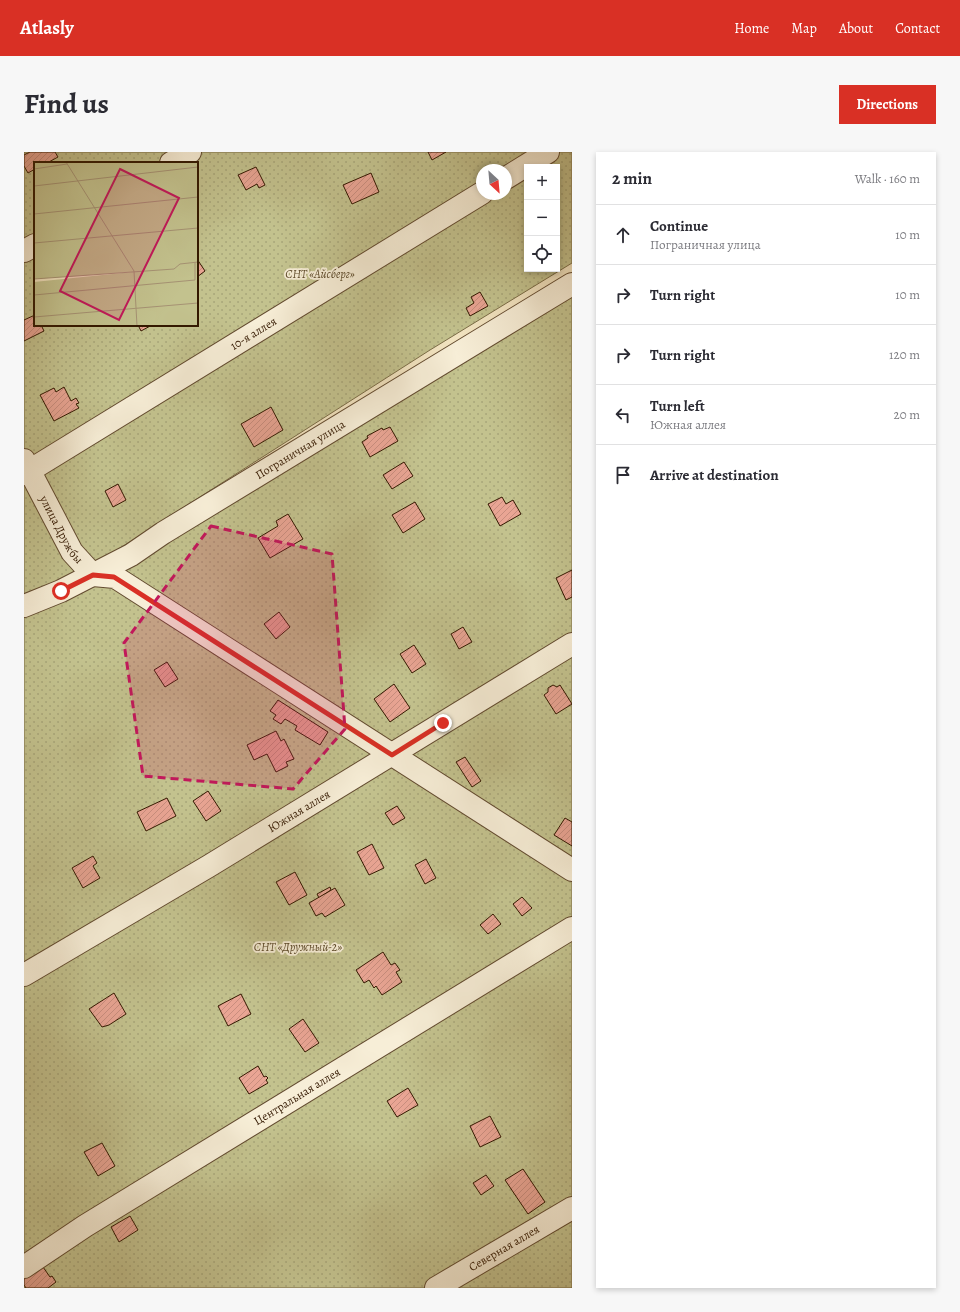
<!DOCTYPE html>
<html lang="en">
<head>
<meta charset="utf-8">
<style>
  :root { --surface:#fff; --page:#f7f7f7; --text:#2b2b33; --muted:#7c7c81; --line:#e1e1e2; --accent:#d93025 }
  body { margin:0; font-family:Alegreya,serif; background:var(--page); color:var(--text) }
  .controls { position:absolute; right:12px; top:12px; display:grid; overflow:hidden; border-radius:0px; box-shadow:0 2px 6px #0003 }
  .controls button { width:36px; height:36px; display:grid; place-items:center; padding:0; border:0; border-bottom:1px solid var(--line); background:var(--surface); color:var(--text); font:20px sans-serif }
  .compass { position:absolute; left:452px; top:12px; width:36px; height:36px; border-radius:50%; background:var(--surface); box-shadow:0 2px 6px #0003; rotate:154deg }
  .stop { position:absolute; width:12px; height:12px; margin:-9px; border:3px solid #d93025; border-radius:50%; background:#fff }
  .stop.end { background:#d93025; border-color:#fff; box-shadow:0 1px 4px #0008 }
  .list { margin:0; padding:0; list-style:none }
  h2 { display:flex; justify-content:space-between; align-items:center; height:52px; margin:0; padding:0 16px; font-size:17px }
  h2 small { font-size:13px; font-weight:400; color:var(--muted) }
  .list li { display:grid; grid-template-columns:26px 1fr auto; gap:12px; align-items:center; box-sizing:border-box; height:60px; padding:0 16px; border-top:1px solid var(--line) }
  .list b { display:block; font-size:15px; white-space:nowrap }
  .list p { margin:0; font-size:13px; white-space:nowrap; color:var(--muted) }
  .list em { font-size:13px; font-style:normal; color:var(--muted) }
  .icon { flex:none; width:22px; height:22px; fill:none; stroke:currentColor; stroke-width:2; stroke-linecap:round; stroke-linejoin:round }
  .map { position:relative; flex:none; width:548px; height:1136px; overflow:hidden; border-radius:0px }
  header { display:flex; align-items:center; gap:24px; box-sizing:border-box; height:56px; padding:0 20px; background:var(--accent); color:#fff }
  header strong { font-size:19px }
  nav { display:flex; gap:22px; margin-inline-start:auto; font-size:14px }
  .intro { display:flex; align-items:center; justify-content:space-between; box-sizing:border-box; height:96px; padding:0 24px }
  h1 { margin:0; font-size:28px }
  .button { padding:10px 18px; border-radius:0px; background:var(--accent); color:#fff; font-size:14px; font-weight:700 }
  main { display:flex; gap:24px; padding:0 24px }
  aside { flex:1; background:var(--surface); border-radius:0px; box-shadow:0 2px 6px #0003 }
  .map>svg:first-child { display:block }
  .garden { fill:url(#garden-dots); stroke:#7b6d47; fill-rule:evenodd }
  .building { fill:url(#building-hatch); stroke:#331800 }
  .lines { fill:none; stroke-linecap:round; stroke-linejoin:round }
  .minor-casing { stroke:#634b30; stroke-width:24 }
  .minor { stroke:#f7eed7; stroke-width:22 }
  .route { stroke:#d93025; stroke-width:5 }
  .marked { fill:#c2185b; fill-opacity:0.2; stroke:#c2185b; stroke-width:3; stroke-dasharray:8 5; stroke-linejoin:round }
  .labels { text-anchor:middle; dominant-baseline:central; stroke-width:3.5; stroke-linejoin:round; paint-order:stroke }
  .park-label { font-size:12px; font-style:italic; fill:#5e4b2b; stroke:#f7eed7 }
  .street-label { font-size:12px; fill:#331800; stroke:#f7eed7 }
  .inset-road { fill:none; stroke:#a69374; stroke-width:1 }
  .view { fill:#c2185b; fill-opacity:0.15; stroke:#c2185b; stroke-width:2 }
  .inset-edge { fill:none; stroke:#331800; stroke-width:2 }
</style>
</head>
<body>
<header>
<strong>Atlasly</strong>
<nav><a>Home</a><a>Map</a><a>About</a><a>Contact</a></nav>
</header>
<div class="intro"><h1>Find us</h1><a class="button">Directions</a></div>
<main>
<div class="map">
<svg width="548" height="1136" viewBox="0 0 548 1136">
  <defs>
    <pattern id="garden-dots" width="8" height="8" patternUnits="userSpaceOnUse"><rect width="8" height="8" fill="#c3c28e"/><path d="M2 2h.1M6 6h.1" fill="none" stroke="#a8a679" stroke-width="1.8" stroke-linecap="round"/></pattern>
    <pattern id="building-hatch" width="6" height="6" patternUnits="userSpaceOnUse"><rect width="6" height="6" fill="#e9a594"/><path d="M-1 1l2-2M0 6l6-6M5 7l2-2" fill="none" stroke="#c88d7e"/></pattern>
  </defs>
  <rect width="100%" height="100%" fill="#f3e5c2"/>
  <filter id="stains"><feTurbulence type="fractalNoise" baseFrequency=".005" numOctaves="4"/><feColorMatrix values="0 0 0 0 .2 0 0 0 0 .09 0 0 0 0 .02 0 0 0 .5 -.17"/></filter>
  <radialGradient id="worn" r=".72"><stop offset=".6" stop-color="#630" stop-opacity="0"/><stop offset="1" stop-color="#630" stop-opacity=".3"/></radialGradient>
  <path class="garden" d="M0,0H548V111L406,198L82,405L548,132V1136H0ZM11,11H173V173H11ZM503,15H533V117H503ZM458,18H482V42H458Z"/>
  <g class="building">
    <path d="M6,0H31L34,5L23,11H11V17L4,21L0,14V3Z"/>
    <path d="M404,0H422L408,8Z"/>
    <path d="M232,15L241,33L235,36L233,32L222,38L214,23Z"/>
    <path d="M347,21L355,40L328,52L319,33Z"/>
    <path d="M173,107L181,119L173,125Z"/>
    <path d="M456,140L464,154L446,164L442,156L450,151L447,145Z"/>
    <path d="M11,163V173H17L20,179L0,189V168Z"/>
    <path d="M114,173H128L117,179Z"/>
    <path d="M40,235L47,249L52,246L55,251L52,252L55,256L30,269L16,243L30,236L32,240Z"/>
    <path d="M247,255L259,278L230,295L217,272Z"/>
    <path d="M366,275L374,289L346,305L338,290L344,286L343,284L358,276L359,278Z"/>
    <path d="M380,310L389,324L368,337L359,323Z"/>
    <path d="M94,332L102,348L89,355L81,339Z"/>
    <path d="M478,345L482,352L489,348L497,362L476,374L464,352Z"/>
    <path d="M391,350L401,367L379,381L368,363Z"/>
    <path d="M264,362L279,387L246,406L234,386L254,374L252,369Z"/>
    <path d="M548,418V445L542,448L532,426Z"/>
    <path d="M255,460L266,475L252,487L240,472Z"/>
    <path d="M439,475L448,490L435,497L427,482Z"/>
    <path d="M390,493L402,512L388,521L376,502Z"/>
    <path d="M143,510L154,527L141,535L130,518Z"/>
    <path d="M370,532L386,556L366,570L350,547Z"/>
    <path d="M529,533L533,535L536,533L548,552L532,562L520,543L524,540V536Z"/>
    <path d="M254,548L304,580L296,593L271,578L273,574L261,567L257,572L249,567L252,563L246,559Z"/>
    <path d="M252,579L257,589L260,587L270,607L262,610L264,614L252,620L243,602L230,608L223,593Z"/>
    <path d="M441,605L457,629L448,635L432,610Z"/>
    <path d="M184,639L197,659L182,669L169,649Z"/>
    <path d="M143,646L152,664L122,679L113,660Z"/>
    <path d="M373,654L381,666L369,673L361,661Z"/>
    <path d="M541,666L548,670V694L530,683Z"/>
    <path d="M348,692L360,716L345,723L333,700Z"/>
    <path d="M69,704L73,711L69,714L76,726L59,736L48,716Z"/>
    <path d="M402,707L412,726L401,732L391,713Z"/>
    <path d="M271,720L283,743L265,753L252,730Z"/>
    <path d="M306,735L307,738L295,746L293,742Z"/>
    <path d="M311,736L321,753L301,765L298,761L292,764L285,751Z"/>
    <path d="M498,745L508,756L498,764L489,752Z"/>
    <path d="M469,762L477,772L464,782L456,773Z"/>
    <path d="M359,800L367,813L371,811L376,818L372,820L378,830L358,843L352,834L350,836L345,828L340,831L332,818Z"/>
    <path d="M90,841L102,862L85,873L78,875L65,857Z"/>
    <path d="M217,842L227,862L204,874L194,854Z"/>
    <path d="M279,867L295,891L281,900L265,877Z"/>
    <path d="M234,914L240,925L242,924L244,926L242,928L244,931L225,942L215,926Z"/>
    <path d="M384,936L394,953L373,965L363,949Z"/>
    <path d="M466,964L477,985L456,995L446,974Z"/>
    <path d="M78,991L91,1014L74,1024L60,1000Z"/>
    <path d="M499,1017L521,1050L504,1062L481,1028Z"/>
    <path d="M462,1023L470,1034L457,1043L449,1031Z"/>
    <path d="M106,1064L114,1078L95,1090L87,1075Z"/>
    <path d="M19,1115L26,1125L28,1124L32,1130L24,1136H2L0,1133V1125Z"/>
  </g>
  <g class="lines">
    <g class="minor-casing">
      <g id="minor">
        <path d="M147,11L166,0"/>
        <path d="M482,26L524,0"/>
        <path d="M0,99L11,93"/>
        <path id="s1" d="M0,308L48,400L69,423L91,425L548,718"/>
        <path id="s2" d="M0,322L458,41"/>
        <path id="s3" d="M0,454L37,439L107,403L139,381L548,132"/>
        <path id="s4" d="M0,823L185,714L548,492"/>
        <path id="s5" d="M0,1115L61,1074L548,776"/>
        <path id="s6" d="M412,1136L548,1056"/>
      </g>
    </g>
    <use href="#minor" class="minor"/>
  </g>
  <g class="lines">
    <path class="route" d="M37,439L69,423L90,425L368,603L419,571"/>
  </g>
  <path class="marked" d="M187,374L308,402L321,577L269,637L119,624L100,491Z"/>
  <g class="labels">
    <g class="park-label">
      <text x="296" y="122">СНТ «Айсберг»</text>
      <text x="274" y="795">СНТ «Дружный-2»</text>
    </g>
    <g class="street-label">
      <text stroke="none"><textPath href="#s2" startOffset="269">10-я аллея</textPath></text>
      <text stroke="none"><textPath href="#s3" startOffset="318">Пограничная улица</textPath></text>
      <text stroke="none"><textPath href="#s1" startOffset="79">улица Дружбы</textPath></text>
      <text stroke="none"><textPath href="#s4" startOffset="320">Южная аллея</textPath></text>
      <text stroke="none"><textPath href="#s5" startOffset="322">Центральная аллея</textPath></text>
      <text stroke="none"><textPath href="#s6" startOffset="79">Северная аллея</textPath></text>
    </g>
  </g>
  <g transform="translate(10 10)">
    <rect width="164" height="164" fill="#f3e5c2"/>
    <path d="M0,0H164V164H0V120L98,110L0,117Z" fill="#c3c28e"/>
    <path class="inset-road" d="M32,0L100,109L103,164M0,7L33,2M0,24L164,5M0,52L164,35M0,81L164,66M0,117L140,107L146,102L164,100M0,133L161,118V100M0,155L164,141"/>
    <path class="view" d="M86,7L145,36L85,158L26,129Z"/>
    <rect width="164" height="164" class="inset-edge"/>
  </g>
  <rect width="100%" height="100%" filter="url(#stains)"/>
  <rect width="100%" height="100%" fill="url(#worn)"/>
</svg>
<div class="controls">
<button>+</button>
<button>−</button>
<button><svg class="icon" aria-label="locate" viewBox="0 0 24 24"><circle cx="12" cy="12" r="6"/><path d="M12 2v4M12 18v4M2 12h4M18 12h4"/></svg></button>
</div>
<svg class="compass" viewBox="-18 -18 36 36"><path d="M0-13l5 13h-10z" fill="#e53935"/><path d="M0 13l5-13h-10z" fill="#7c7c81"/></svg>
<div class="stop" style="left:37px;top:439px"></div>
<div class="stop end" style="left:419px;top:571px"></div>
</div>
<aside>
<h2>2 min<small>Walk · 160 m</small></h2>
<ul class="list">
<li><svg class="icon" aria-label="ahead" viewBox="0 0 24 24"><path d="M12 20V5M6 11l6-6 6 6"/></svg><div><b>Continue</b><p>Пограничная улица</p></div><em>10 m</em></li>
<li><svg class="icon" aria-label="right" viewBox="0 0 24 24"><path d="M7 20v-9h11M14 6l5 5-5 5"/></svg><div><b>Turn right</b></div><em>10 m</em></li>
<li><svg class="icon" aria-label="right" viewBox="0 0 24 24"><path d="M7 20v-9h11M14 6l5 5-5 5"/></svg><div><b>Turn right</b></div><em>120 m</em></li>
<li><svg class="icon" aria-label="left" viewBox="0 0 24 24"><path d="M17 20v-9H6M10 6l-5 5 5 5"/></svg><div><b>Turn left</b><p>Южная аллея</p></div><em>20 m</em></li>
<li><svg class="icon" aria-label="arrive" viewBox="0 0 24 24"><path d="M6 21V4h12l-3 4 3 4H6"/></svg><div><b>Arrive at destination</b></div></li>
</ul>
</aside>
</main>
</body>
</html>
